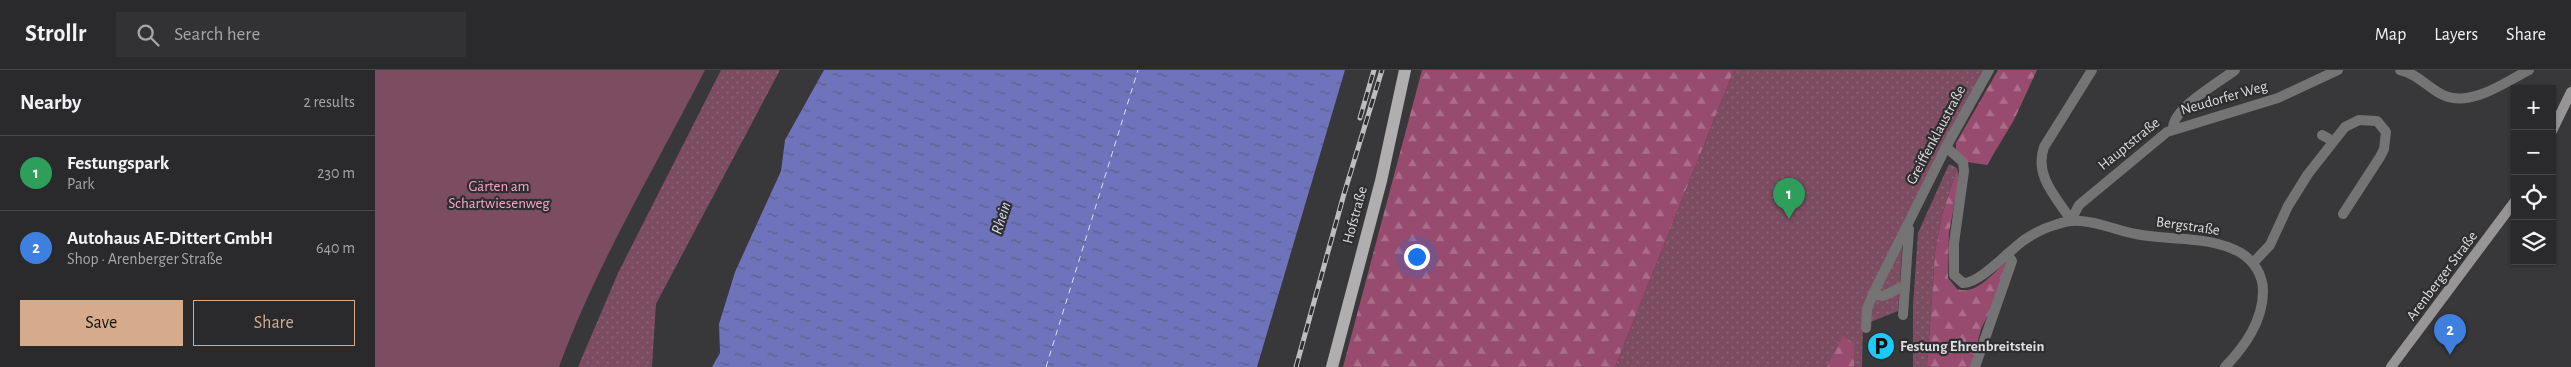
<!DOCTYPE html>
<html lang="en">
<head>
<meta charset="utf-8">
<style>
  :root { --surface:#2a292b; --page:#323133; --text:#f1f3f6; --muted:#a5a6a9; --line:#464547; --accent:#d6ab8b }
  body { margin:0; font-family:"Alegreya Sans",sans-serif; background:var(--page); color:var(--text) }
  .controls { position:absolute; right:15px; top:15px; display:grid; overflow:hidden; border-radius:0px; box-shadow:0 1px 4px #0004 }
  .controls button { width:45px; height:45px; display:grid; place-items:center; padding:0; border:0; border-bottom:1px solid var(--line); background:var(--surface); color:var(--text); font:25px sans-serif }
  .you { position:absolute; left:1041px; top:186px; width:18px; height:18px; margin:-12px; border:4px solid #fff; border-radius:50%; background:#1a73e8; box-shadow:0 0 0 8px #1a73e833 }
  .badge { display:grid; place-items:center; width:32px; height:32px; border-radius:50%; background:var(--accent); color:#fff; font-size:16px; font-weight:700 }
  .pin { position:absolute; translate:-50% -41px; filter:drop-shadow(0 1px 2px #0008) }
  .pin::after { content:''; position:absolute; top:26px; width:18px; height:15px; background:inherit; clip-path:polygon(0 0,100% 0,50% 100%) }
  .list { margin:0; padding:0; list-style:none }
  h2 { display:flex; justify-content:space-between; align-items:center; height:65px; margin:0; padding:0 20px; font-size:21px }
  h2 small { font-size:16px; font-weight:400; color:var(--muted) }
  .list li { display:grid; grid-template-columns:32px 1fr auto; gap:15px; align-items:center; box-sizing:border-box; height:75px; padding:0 20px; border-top:1px solid var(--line) }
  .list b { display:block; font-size:19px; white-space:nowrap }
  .list p { margin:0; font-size:16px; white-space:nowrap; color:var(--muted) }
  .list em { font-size:16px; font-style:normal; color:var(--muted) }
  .actions { display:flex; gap:10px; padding:15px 20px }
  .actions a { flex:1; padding:11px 0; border:1px solid var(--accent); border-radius:0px; text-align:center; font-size:18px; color:var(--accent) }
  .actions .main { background:var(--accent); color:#111 }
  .icon { flex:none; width:28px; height:28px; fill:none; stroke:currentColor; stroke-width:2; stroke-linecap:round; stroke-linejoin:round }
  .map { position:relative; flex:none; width:2196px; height:297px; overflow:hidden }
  header { display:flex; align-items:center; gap:30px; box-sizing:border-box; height:70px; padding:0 25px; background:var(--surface); border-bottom:1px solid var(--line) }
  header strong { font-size:24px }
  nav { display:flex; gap:28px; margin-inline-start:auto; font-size:18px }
  .search { width:350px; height:45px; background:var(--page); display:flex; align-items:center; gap:12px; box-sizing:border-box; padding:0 18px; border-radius:0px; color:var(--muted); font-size:19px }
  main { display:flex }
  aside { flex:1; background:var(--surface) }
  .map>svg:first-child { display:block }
  .grass { fill:url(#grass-dots) }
  .forest { fill:url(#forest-firs) }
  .garden { fill:#7c4c61 }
  .water { fill:url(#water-ripples) }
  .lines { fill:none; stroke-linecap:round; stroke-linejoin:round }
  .ferry { stroke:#dcdff4; stroke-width:1; stroke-dasharray:6 5; stroke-linecap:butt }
  .minor { stroke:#757475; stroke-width:10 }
  .secondary { stroke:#979596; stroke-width:10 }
  .primary { stroke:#b1aeb0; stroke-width:12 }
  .rail-casing { stroke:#bebdbe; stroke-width:5 }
  .rail { stroke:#2e2d2f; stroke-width:3; stroke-dasharray:9; stroke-linecap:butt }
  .labels { text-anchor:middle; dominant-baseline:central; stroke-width:4.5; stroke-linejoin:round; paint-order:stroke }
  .street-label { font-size:15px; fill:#dfdedf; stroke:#2e2d2f }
  .park-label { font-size:15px; fill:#fda6cc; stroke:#2e2d2f }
  .poi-label { font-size:15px; font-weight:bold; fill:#dfdedf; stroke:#2e2d2f; text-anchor:start }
  .water-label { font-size:16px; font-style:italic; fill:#dcdff4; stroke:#2e2d2f }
</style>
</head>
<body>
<header>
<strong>Strollr</strong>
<div class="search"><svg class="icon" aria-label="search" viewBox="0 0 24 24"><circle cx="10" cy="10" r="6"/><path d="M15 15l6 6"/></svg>Search here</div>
<nav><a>Map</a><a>Layers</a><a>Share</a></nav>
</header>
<main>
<aside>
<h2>Nearby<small>2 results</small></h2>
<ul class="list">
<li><span class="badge" style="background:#2e9e5b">1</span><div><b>Festungspark</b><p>Park</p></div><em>230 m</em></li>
<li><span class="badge" style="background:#3f7fe0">2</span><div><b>Autohaus AE-Dittert GmbH</b><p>Shop · Arenberger Straße</p></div><em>640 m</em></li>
</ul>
<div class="actions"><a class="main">Save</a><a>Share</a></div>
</aside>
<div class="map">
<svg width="2196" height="297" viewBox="0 0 2196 297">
  <defs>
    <pattern id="grass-dots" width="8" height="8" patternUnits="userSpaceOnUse" patternTransform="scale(1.25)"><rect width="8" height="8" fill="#7c4c61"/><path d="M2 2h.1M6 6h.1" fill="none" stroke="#8e6577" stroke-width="1.8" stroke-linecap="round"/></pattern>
    <pattern id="forest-firs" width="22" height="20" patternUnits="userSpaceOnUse" patternTransform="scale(1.25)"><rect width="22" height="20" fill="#974b6f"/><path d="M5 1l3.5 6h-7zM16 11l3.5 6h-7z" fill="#aa6d8a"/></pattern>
    <pattern id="water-ripples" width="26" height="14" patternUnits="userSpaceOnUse" patternTransform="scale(1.25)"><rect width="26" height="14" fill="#6e73bb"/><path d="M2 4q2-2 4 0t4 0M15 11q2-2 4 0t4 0" fill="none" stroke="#5d608b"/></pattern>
  </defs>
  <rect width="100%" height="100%" fill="#383739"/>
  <g class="grass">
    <path d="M346,0H405L281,234L277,297H203L243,203Z"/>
    <path d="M1359,0H1610L1529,150L1523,241L1488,255L1487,297H1240Z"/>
    <path d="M1574,94L1582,98L1567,145L1560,182L1552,297H1538V235L1543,163Z"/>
  </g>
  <g class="forest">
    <path d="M1047,0H1359L1240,297H968Z"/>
    <path d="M1623,0H1662L1639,50L1612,95L1592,92L1581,79V73Z"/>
    <path d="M1582,98L1584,110L1574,163L1573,208L1582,219C1601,226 1618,203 1632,191L1618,235L1606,259L1596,297H1552L1560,182L1567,145Z"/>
    <path d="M1468,265L1479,274V297H1452Z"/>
  </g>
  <path class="garden" d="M0,0H330C280,98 222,193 184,297H0Z"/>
  <path class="water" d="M449,0H970L882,297H337L345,283L344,254L360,202L406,101L410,70Z"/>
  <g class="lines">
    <path class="ferry" d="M671,297L763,0"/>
    <g class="minor">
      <path d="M1717,0L1669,77C1659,106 1681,127 1696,150L1704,135L1792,62L1903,28L1963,0"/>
      <path d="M2025,0C2043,4 2053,18 2068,25C2096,38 2130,12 2154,0"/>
      <path d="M1798,59C1797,38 1845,12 1860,0"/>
      <path d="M1947,65L1958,71"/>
      <path d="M1571,77L1588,92L1589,101L1579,173V205L1588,213C1604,214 1635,180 1649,170C1658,164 1669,158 1680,155C1688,152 1697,150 1706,151C1724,152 1743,161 1761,164C1795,171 1835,165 1866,183C1879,191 1888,205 1888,221C1888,251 1870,276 1850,297"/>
      <path d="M1878,193L1895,175L1913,136L1933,104L1970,57L1984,50L2002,51L2011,62L2009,79L2005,87L1968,144"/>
      <path d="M1498,224L1508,226L1529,216"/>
      <path d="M1528,245L1534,159"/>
      <path d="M1491,258L1492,239L1498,224L1571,77L1614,0"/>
      <path d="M1600,297L1637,191L1632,184"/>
    </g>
    <g class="secondary">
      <path d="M2177,61L2196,22"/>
      <path d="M2016,297L2140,131"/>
    </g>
    <path class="primary" d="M957,297L1006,111L1030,0"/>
    <g class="rail-casing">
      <g id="rail">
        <path d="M985,48L999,0"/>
        <path d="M921,297L969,124L1007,0"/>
      </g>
    </g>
    <use href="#rail" class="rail"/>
  </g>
  <defs>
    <g id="parking-disc" transform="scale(1.4375)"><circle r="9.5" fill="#1acafc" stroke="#2e2d2f"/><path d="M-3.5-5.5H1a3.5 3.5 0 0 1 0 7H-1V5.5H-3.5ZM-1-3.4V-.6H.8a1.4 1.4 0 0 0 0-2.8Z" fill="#111"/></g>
  </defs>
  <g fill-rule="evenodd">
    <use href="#parking-disc" x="1506" y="276"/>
  </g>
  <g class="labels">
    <g class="street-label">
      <text transform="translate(1849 28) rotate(-16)">Neudorfer Weg</text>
      <text transform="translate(1561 65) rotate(-62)">Greiffenklaustraße</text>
      <text transform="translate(1754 74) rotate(-39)">Hauptstraße</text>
      <text transform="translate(980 145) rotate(-75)">Hofstraße</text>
      <text transform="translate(1813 156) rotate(8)">Bergstraße</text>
      <text transform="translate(2067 206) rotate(-53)">Arenberger Straße</text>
    </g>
    <g class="park-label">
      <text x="124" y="116">Gärten am<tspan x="124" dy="17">Schartwiesenweg</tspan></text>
    </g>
    <g class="poi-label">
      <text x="1525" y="276">Festung Ehrenbreitstein</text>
    </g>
    <g class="water-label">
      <text transform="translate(626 148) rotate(-72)">Rhein</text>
    </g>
  </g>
</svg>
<div class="controls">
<button>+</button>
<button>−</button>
<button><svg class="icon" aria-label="locate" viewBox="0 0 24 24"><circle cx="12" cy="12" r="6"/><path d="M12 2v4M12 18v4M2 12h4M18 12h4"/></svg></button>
<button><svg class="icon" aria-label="layers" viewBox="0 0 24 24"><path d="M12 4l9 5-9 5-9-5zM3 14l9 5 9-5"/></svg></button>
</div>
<div class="you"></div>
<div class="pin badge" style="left:1414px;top:149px;background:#2e9e5b">1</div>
<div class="pin badge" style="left:2075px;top:285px;background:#3f7fe0">2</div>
</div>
</main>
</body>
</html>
